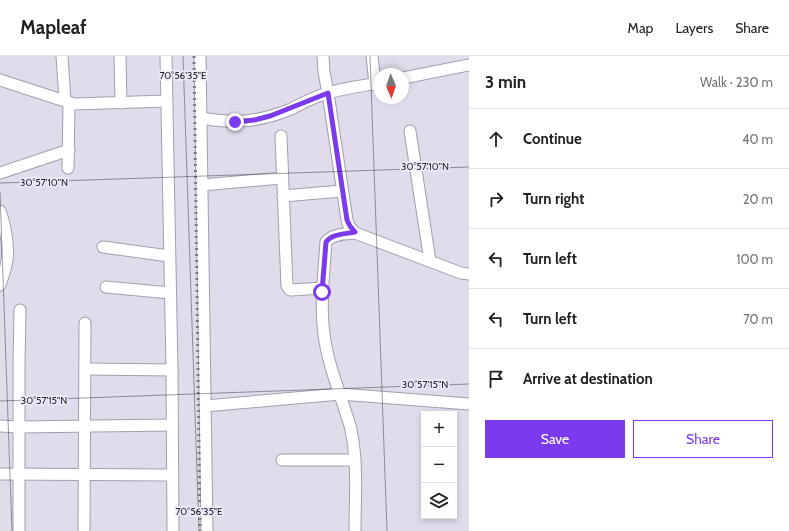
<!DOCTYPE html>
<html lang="en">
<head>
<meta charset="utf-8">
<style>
  :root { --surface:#fff; --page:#f6f6f6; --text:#222; --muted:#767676; --line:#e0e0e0; --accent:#7c3aed }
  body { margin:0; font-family:Cabin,sans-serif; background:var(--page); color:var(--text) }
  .controls { position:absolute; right:12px; bottom:12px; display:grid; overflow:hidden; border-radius:0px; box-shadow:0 2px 6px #0003 }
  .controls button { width:36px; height:36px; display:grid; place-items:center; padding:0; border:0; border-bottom:1px solid var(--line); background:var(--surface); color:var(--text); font:20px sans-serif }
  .compass { position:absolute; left:373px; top:12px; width:36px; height:36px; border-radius:50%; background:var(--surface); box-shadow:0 2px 6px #0003; rotate:178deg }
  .stop { position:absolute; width:12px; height:12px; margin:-9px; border:3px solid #7c3aed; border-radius:50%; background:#fff }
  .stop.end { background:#7c3aed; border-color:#fff; box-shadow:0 1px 4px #0008 }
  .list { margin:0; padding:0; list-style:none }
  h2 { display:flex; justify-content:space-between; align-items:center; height:52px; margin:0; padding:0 16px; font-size:17px }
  h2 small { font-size:13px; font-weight:400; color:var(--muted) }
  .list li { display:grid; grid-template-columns:26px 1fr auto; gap:12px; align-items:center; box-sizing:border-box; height:60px; padding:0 16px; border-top:1px solid var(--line) }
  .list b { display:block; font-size:15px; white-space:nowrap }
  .list em { font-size:13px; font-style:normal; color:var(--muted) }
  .actions { display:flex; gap:8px; padding:12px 16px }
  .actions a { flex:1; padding:9px 0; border:1px solid var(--accent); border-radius:0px; text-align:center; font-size:14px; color:var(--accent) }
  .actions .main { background:var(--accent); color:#fff }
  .icon { flex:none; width:22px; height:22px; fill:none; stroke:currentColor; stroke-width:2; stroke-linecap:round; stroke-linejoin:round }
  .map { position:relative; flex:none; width:469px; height:475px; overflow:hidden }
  header { display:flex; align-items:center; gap:24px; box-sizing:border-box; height:56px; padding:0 20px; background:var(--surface); border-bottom:1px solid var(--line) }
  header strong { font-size:19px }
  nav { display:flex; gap:22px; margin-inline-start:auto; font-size:14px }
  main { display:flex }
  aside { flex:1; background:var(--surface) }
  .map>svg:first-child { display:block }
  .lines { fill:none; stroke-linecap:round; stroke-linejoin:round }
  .minor-casing { stroke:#a39ead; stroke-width:13 }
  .minor { stroke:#fff; stroke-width:11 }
  .rail { stroke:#7e7b85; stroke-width:3; stroke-dasharray:2 4; stroke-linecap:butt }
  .route { stroke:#7c3aed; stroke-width:5 }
  .ticks { fill:none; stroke:#28262c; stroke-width:1; stroke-opacity:0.45 }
  .ticks-label { font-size:10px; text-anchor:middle; fill:#28262c; stroke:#efe9f9; stroke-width:3.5; stroke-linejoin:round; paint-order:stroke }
</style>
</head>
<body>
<header>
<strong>Mapleaf</strong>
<nav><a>Map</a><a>Layers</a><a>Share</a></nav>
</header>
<main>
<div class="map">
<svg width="469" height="475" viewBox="0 0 469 475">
  <rect width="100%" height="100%" fill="#e1dcec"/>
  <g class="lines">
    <g class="minor-casing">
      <g id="minor">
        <path d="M62,0L65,45"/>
        <path d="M120,0L121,47"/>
        <path d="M166,0L172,314L173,475"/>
        <path d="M200,0L207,475"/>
        <path d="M323,0L324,16L328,37L347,164L349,170L355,177L461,217L469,218"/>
        <path d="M372,0L375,28"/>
        <path d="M403,22L469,9"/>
        <path d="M0,24L74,48L167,45"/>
        <path d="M201,62C234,68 260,66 291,53C303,47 315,40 328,37C344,32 362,30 379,27"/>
        <path d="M410,75L430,205"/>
        <path d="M281,80L287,230L289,233L291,234L323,232"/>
        <path d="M68,112L69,47"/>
        <path d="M0,117L69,94"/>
        <path d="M202,129L282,122"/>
        <path d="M283,140L342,135"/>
        <path d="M0,155C5,168 9,190 7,204C6,213 3,221 0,229"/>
        <path d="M103,191L169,200"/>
        <path d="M106,231L170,237"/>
        <path d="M85,313L172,314"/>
        <path d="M205,350L340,338L469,348"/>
        <path d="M0,370L19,371L172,369"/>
        <path d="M282,404H355"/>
        <path d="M0,418L172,419"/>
        <path d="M19,475V309L20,254"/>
        <path d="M84,475L85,267"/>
        <path d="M355,475C355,442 358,407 351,374C350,368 347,361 345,354C337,329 327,304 324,278C320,248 324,216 326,186C332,178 345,178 355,177"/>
      </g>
    </g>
    <use href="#minor" class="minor"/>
    <path class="rail" d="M194,0L200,475"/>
  </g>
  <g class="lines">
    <path class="route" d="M235,66L254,64L270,60L328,37L347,164L350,170L355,176C345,178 332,178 326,186L322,236"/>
  </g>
  <path class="ticks" d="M183,0L199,475M370,0L387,475M0,127L469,111M0,136L12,475M0,345L469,328"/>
  <g class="ticks-label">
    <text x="183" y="23">70°56'35"E</text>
    <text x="425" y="114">30°57'10"N</text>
    <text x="44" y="130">30°57'10"N</text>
    <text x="425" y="332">30°57'15"N</text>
    <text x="44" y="348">30°57'15"N</text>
    <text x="199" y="459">70°56'35"E</text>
  </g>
</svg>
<div class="controls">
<button>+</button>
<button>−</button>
<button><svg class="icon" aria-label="layers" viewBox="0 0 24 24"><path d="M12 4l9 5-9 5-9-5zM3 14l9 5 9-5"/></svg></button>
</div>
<svg class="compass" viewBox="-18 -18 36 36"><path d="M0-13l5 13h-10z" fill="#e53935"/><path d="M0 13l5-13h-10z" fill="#767676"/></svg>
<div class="stop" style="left:322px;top:236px"></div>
<div class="stop end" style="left:235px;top:66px"></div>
</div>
<aside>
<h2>3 min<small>Walk · 230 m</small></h2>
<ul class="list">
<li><svg class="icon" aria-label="ahead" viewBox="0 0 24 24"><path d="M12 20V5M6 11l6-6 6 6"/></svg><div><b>Continue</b></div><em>40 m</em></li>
<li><svg class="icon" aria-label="right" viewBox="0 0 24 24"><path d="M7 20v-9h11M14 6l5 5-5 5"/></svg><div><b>Turn right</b></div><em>20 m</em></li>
<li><svg class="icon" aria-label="left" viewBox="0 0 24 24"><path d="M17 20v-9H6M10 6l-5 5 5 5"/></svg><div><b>Turn left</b></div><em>100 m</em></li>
<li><svg class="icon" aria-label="left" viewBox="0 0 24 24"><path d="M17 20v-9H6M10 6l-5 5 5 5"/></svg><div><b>Turn left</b></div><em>70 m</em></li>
<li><svg class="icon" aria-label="arrive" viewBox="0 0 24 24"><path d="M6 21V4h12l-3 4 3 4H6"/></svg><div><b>Arrive at destination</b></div></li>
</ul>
<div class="actions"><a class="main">Save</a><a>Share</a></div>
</aside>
</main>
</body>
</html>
